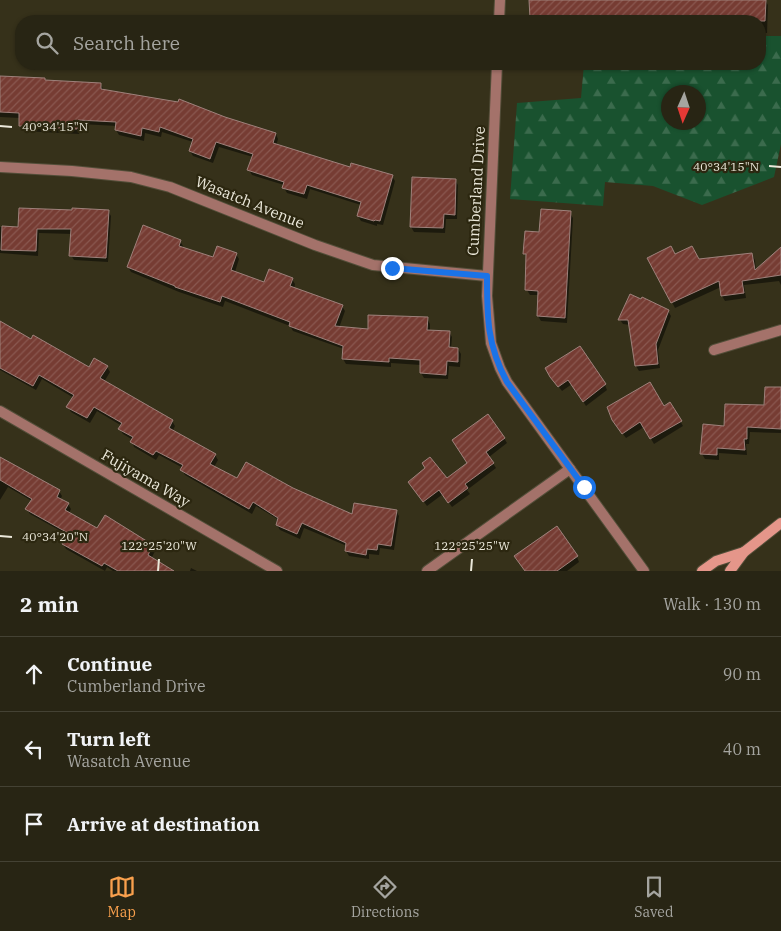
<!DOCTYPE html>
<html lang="en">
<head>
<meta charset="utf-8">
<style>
  :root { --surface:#282514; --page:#302d1d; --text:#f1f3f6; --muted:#a5a5a0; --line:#444234; --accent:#f9a04d }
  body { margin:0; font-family:"IBM Plex Serif",serif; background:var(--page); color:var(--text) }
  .compass { position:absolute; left:661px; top:85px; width:45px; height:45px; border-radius:50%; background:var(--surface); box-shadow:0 1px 4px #0004; rotate:183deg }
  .stop { position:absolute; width:15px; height:15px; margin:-11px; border:4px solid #1a73e8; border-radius:50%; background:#fff }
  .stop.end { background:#1a73e8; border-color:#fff; box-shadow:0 1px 5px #0008 }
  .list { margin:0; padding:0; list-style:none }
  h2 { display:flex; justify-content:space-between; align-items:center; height:65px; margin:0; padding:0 20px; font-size:21px }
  h2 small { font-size:16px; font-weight:400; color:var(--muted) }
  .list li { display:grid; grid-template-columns:32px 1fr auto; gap:15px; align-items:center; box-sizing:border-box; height:75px; padding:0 20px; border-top:1px solid var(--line) }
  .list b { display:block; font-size:19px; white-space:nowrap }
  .list p { margin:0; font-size:16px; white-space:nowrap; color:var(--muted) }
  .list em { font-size:16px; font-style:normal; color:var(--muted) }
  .icon { flex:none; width:28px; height:28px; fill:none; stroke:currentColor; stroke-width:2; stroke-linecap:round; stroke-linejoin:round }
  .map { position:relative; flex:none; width:781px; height:571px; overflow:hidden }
  .search { position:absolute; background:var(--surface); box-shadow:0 1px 4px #0004; left:15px; right:15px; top:15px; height:55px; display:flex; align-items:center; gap:12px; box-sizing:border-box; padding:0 18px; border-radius:20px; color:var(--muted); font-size:19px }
  .sheet { height:290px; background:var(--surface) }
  nav { display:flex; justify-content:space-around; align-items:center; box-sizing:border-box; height:70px; border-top:1px solid var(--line); background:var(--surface); font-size:14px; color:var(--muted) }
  nav a { display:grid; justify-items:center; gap:2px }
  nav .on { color:var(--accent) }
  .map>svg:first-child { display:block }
  .forest { fill:url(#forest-firs); fill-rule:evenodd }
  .shadow { fill:#0007 }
  .building { fill:url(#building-hatch); stroke:#9e817b }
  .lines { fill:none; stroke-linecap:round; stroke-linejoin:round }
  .street-casing { stroke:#534e39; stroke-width:12 }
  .secondary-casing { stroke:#534e39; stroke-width:12 }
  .street { stroke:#a4726a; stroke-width:10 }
  .secondary { stroke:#e5968a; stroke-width:10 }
  .route { stroke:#1a73e8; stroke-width:6 }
  .ticks { fill:none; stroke:#ebe8da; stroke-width:2 }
  .labels { text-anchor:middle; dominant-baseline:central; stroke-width:4.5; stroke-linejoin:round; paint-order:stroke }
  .street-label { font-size:15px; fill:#ebe8da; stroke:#2c2710 }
  .ticks-label { font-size:12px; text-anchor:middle; fill:#ebe8da; stroke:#2c2710; stroke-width:4.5; stroke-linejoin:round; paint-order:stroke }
</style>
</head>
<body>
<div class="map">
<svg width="781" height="571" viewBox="0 0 781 571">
  <defs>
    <pattern id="forest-firs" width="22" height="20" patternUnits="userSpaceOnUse" patternTransform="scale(1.25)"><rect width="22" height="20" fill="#19522f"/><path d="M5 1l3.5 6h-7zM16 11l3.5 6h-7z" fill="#3b6b4d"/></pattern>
    <pattern id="building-hatch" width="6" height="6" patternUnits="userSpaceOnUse" patternTransform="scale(1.25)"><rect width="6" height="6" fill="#763c33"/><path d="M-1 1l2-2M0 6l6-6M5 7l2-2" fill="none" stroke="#8a5850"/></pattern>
  </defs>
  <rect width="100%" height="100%" fill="#36311a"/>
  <path class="forest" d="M760,36H781V144L774,177L702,205L653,186L605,182L603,206L510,199L517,103L581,98L584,64H760ZM668,92H698V122H668Z"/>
  <g class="shadow">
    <path d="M531,0H765L768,5L767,33H760V21H533L532,18Z"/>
    <path d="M0,77L101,85L104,90L225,118L276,134L278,139L276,146L351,168L392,176L395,181L383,225L377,224V226L361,221L358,216L361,205L310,189L307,199L287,193L284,188V185L252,175L249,170L253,157L219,147L213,163L193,156L190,151L193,142L162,132L161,137L145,133L144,141L119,135L116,130L117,126L80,124L79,134L23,131L20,126V118L0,117Z"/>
    <path d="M455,180L458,185L457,219H446L445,233L414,232L411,227Z"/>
    <path d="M108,211L111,216L108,262L74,260L71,255L72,234L39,233L38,256L0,253V227L19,228Z"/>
    <path d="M570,213L573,218L567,323L541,321L538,316L539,295H530L527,290V257L525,253L540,233Z"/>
    <path d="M180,241L183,246V248L214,259L236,254L239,259L235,272L265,284L292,279L295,284L294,289L342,306L345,311L339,328L369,330L427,318L430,324V331L449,332L452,337L451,349H458L461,354L460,367L449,366L448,379L424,378L421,373V365L391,363V367L346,364L343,359L344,349L293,331L290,326L225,301L223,307L179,292L131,272L128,267Z"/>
    <path d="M781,248V285L779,281L744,285L746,298L725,301L722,296L721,287L675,308L649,258L675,256L698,260L752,255L755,260L756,270Z"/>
    <path d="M668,311L671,316L658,350L660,368L639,371L636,366L630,325L623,324L620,320Z"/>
    <path d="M0,322L32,341L89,369L107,367L110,372L104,382L172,421L175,426L172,432L215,455L218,460L214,467L237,480L293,490L353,516L396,511L399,516L394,550L380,548L379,555L369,554V559L349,556L346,551L347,546L304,528L300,539L280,530L277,525L279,520L256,506L252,514L185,475L182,470L183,468L159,455L156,460L134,447L132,442L133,440L123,434L120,429L122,426L97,411L90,423L71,412L68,407L74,398L42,379L36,390L0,370Z"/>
    <path d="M551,377L605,385L607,390L586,406L572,384L562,391Z"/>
    <path d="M781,388V433L750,432L749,444H746L747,455L719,453V460L705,459L702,454L725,427L765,407Z"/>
    <path d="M670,403L683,426L654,444L644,427L626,438L617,426L663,408Z"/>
    <path d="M504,438L507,443L489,457L496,468L467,490L470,494L452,507L443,494L427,506L413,487L446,479Z"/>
    <path d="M0,459L59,491L62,496L60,500L68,504L71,509L69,513L98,529L152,546L155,551L151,559L172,571H113L107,567L105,571L66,549L63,544L68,535L30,514L27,509L32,501L8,487L0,500Z"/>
    <path d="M577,557L579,562L567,571H526Z"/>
    <path d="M191,568L197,571H190Z"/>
  </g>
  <g class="building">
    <path d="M529,0H766L765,21H626L530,18Z"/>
    <path d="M0,76L45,78V80L101,83V89L178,102L179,99L225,117L276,133L273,143L350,167L351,163L393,175L380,221L375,220L374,221L357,216L361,202L307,185L304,194L282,188L284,182L247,170L253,154L216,142L210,159L189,151L193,139L160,127L159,132L142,128L141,136L115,130L116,122L78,120L77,129L19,126V113L0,112Z"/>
    <path d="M412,177L456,179L455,215L444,214L443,228L410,227Z"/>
    <path d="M19,208L72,210V208L109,210L106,258L69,256L71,229H37L36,251L1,250L2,226L18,227Z"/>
    <path d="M541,209L571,211L565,318L537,316L538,291L525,290L526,254H523L525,231L539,232Z"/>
    <path d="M143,225L181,240L179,246L213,257L217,246L237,253L231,270L264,282L269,269L293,278L290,286L343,305L335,326L368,329V315L428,317L427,330L450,331L449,347L458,348V362L447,361L446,375L420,373V360L389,358V362L342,359L343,346L289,326L290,322L222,296L220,302L175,287V286L127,267Z"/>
    <path d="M671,246L675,254L692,246L699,259L752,253L755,270L781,247V275L742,281L744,293L721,296L719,281L671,303L647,258Z"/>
    <path d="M630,294L641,299L642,297L669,310L656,344L658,364L635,366L628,320H618Z"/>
    <path d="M0,321L31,339L33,335L89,367L94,358L108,366L100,378L173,420L169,428L216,454L210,464L237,478L246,462L293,488L352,514L354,503L397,510L391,546L378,544L377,550L367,549L366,555L345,551L346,543L302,523L297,534L276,525L278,518L253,502L249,509L180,470L183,465L156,451L153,455L130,442L133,437L118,429L122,423L94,407L87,418L66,407L74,395L39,375L33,386L0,368Z"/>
    <path d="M580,346L606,384L583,402L568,380L558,387L550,377L545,368Z"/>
    <path d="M650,382L664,406L670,402L682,421L650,439L640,422L622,434L612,420L607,407Z"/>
    <path d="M765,387H781V429L747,427V439H744L745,450L717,448V455L700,454L703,424L724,426L725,404L764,405Z"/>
    <path d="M488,414L505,438L486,452L494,463L465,484L468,488L448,503L439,490L423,502L408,482L425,468L422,463L430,457L447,478L467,463L452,440Z"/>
    <path d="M0,457L60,490L57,497L69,503L65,510L97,528L105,515L153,545L148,555L174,571H118L104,563L102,566L62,544L68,533L25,509L32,499L0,480Z"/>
    <path d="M557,526L578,556L557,571H525L514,556Z"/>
  </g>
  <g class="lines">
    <g class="street-casing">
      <g id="street">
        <path d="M499,21L500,0"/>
        <path d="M497,64L487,296L491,343L500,368L507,382L644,571"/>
        <path d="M0,167L72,171L131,177L170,187L315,245L373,265L487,276"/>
        <path d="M714,350L781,330"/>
        <path d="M0,411L277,571"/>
        <path d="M427,571L570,469"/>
      </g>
    </g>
    <g class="secondary-casing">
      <g id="secondary">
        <path d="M702,571L716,561L744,552"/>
        <path d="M730,571L744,552L781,523"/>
      </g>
    </g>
    <use href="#street" class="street"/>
    <use href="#secondary" class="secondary"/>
  </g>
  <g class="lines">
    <path class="route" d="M392,268L487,276C487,317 487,345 507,382L584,487"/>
  </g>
  <path class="ticks" d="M0,126L12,127M769,166L781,167M0,536L12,537M158,571L159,559M471,571L472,559"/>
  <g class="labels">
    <g class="street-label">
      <text transform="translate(476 191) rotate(-87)">Cumberland Drive</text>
      <text transform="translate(250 202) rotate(22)">Wasatch Avenue</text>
      <text transform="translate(146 478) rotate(30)">Fujiyama Way</text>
    </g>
  </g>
  <g class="ticks-label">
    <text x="55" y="131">40°34'15"N</text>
    <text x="726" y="171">40°34'15"N</text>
    <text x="55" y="541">40°34'20"N</text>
    <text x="159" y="550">122°25'20"W</text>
    <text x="472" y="550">122°25'25"W</text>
  </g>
</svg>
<svg class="compass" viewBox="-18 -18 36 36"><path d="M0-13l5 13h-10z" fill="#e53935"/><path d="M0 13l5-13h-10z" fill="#a5a5a0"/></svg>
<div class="stop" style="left:584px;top:487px"></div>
<div class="stop end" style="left:392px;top:268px"></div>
<div class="search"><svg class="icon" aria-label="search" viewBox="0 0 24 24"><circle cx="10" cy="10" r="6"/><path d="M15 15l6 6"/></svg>Search here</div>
</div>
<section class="sheet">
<h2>2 min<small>Walk · 130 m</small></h2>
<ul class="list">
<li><svg class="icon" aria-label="ahead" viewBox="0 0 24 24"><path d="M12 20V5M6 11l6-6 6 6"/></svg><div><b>Continue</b><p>Cumberland Drive</p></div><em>90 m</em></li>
<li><svg class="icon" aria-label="left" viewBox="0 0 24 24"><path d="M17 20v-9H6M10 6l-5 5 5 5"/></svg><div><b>Turn left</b><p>Wasatch Avenue</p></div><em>40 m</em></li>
<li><svg class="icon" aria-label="arrive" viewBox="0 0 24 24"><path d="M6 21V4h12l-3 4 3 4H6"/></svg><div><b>Arrive at destination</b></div></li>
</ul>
</section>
<nav>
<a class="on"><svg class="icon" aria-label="map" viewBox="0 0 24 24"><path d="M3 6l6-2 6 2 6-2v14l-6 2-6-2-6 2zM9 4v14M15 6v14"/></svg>Map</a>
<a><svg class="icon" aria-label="directions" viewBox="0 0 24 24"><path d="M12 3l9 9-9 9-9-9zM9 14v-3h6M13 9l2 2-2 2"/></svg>Directions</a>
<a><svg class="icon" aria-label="saved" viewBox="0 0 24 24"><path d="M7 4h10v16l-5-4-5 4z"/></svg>Saved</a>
</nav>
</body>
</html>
